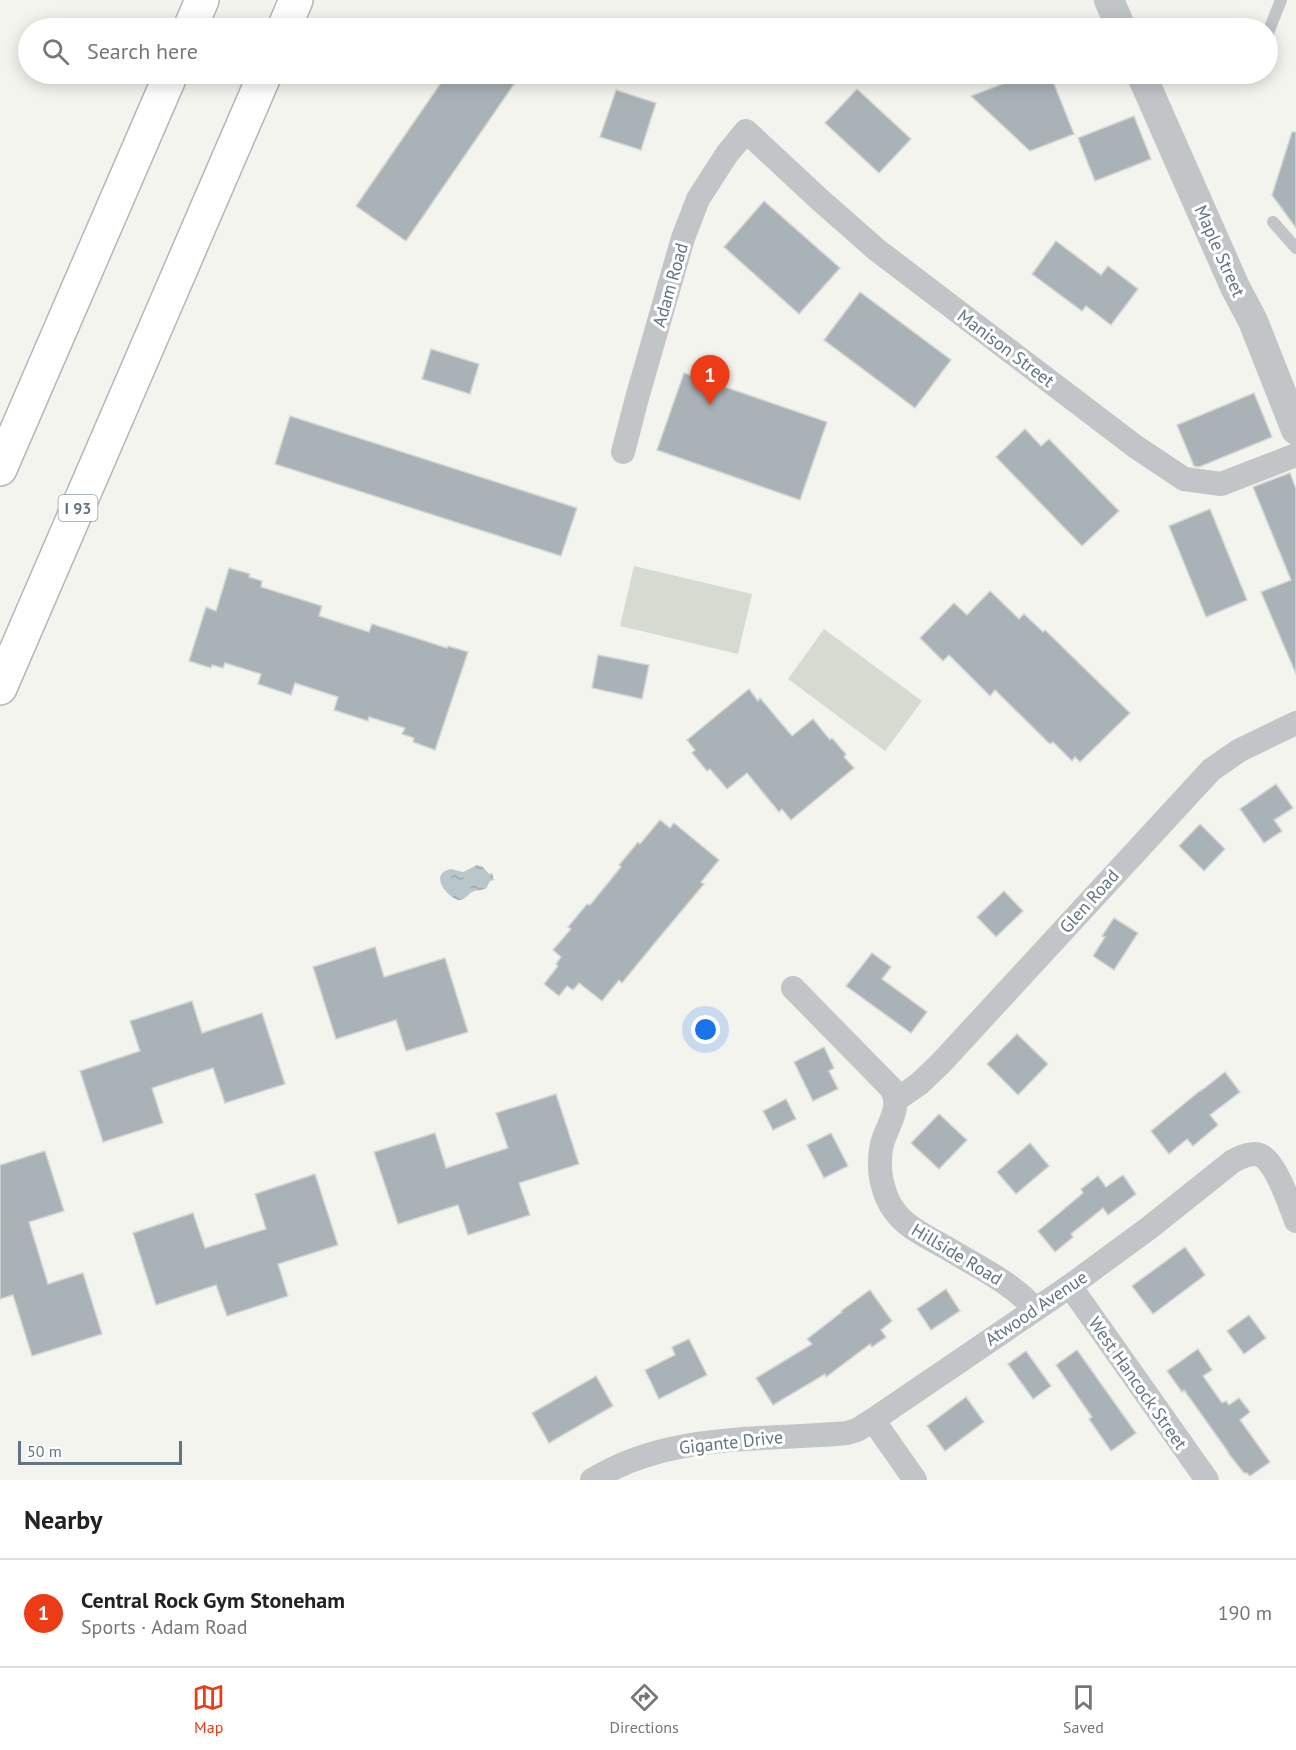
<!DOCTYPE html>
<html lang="en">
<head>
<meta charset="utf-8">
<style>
  :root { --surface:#fff; --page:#f2f2f2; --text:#222; --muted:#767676; --line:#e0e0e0; --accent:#ed3b16 }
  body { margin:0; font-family:"PT Sans",sans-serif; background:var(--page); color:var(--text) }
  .scale { position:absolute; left:18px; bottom:15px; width:164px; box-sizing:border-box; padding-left:6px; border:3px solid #617582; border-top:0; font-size:16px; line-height:21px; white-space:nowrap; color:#617582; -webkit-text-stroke:4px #fff; paint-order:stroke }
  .you { position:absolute; left:706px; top:1030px; width:21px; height:21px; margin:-15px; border:4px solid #fff; border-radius:50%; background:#1a73e8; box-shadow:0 0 0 9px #1a73e833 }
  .badge { display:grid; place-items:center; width:39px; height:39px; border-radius:50%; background:var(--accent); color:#fff; font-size:20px; font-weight:700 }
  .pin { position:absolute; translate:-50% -50px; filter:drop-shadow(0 2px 3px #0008) }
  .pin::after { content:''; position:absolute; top:32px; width:21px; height:18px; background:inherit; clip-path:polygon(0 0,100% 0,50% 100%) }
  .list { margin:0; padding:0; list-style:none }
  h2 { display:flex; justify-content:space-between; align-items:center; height:78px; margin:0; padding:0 24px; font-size:26px }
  h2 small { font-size:20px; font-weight:400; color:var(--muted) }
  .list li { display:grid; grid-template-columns:39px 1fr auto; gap:18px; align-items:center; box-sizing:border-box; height:108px; padding:0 24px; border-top:2px solid var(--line) }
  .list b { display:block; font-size:22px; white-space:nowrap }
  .list p { margin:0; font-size:20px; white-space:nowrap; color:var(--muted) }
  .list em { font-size:20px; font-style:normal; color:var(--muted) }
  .icon { flex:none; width:33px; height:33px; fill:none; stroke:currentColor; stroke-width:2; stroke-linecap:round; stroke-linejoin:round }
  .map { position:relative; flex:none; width:1296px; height:1480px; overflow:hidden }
  .search { position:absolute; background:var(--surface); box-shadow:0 3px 15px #0003; left:18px; right:18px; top:18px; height:66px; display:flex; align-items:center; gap:15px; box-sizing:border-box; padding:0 21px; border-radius:33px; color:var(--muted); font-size:22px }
  .sheet { height:186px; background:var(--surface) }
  nav { display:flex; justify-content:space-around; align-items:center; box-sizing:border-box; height:84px; border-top:2px solid var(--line); background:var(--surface); font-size:16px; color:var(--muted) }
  nav a { display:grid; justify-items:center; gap:3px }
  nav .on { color:var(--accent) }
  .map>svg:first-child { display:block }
  .garden { fill:#d5dbd0 }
  .water { fill:url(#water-ripples) }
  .building { fill:#a9b2b6; stroke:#d5d5d2; stroke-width:1.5 }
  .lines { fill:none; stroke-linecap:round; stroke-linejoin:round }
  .motorway-casing { stroke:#b3b7ba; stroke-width:36 }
  .service { stroke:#c1c5c8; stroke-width:12 }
  .minor { stroke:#c1c5c8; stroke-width:24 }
  .tertiary { stroke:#c1c5c8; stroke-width:30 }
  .motorway { stroke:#fff; stroke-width:33 }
  .labels { text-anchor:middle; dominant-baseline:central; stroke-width:6; stroke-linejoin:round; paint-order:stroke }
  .shield { fill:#fff; stroke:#909ea8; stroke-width:1.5 }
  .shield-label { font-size:16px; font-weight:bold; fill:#617582 }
  .street-label { font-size:18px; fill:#617582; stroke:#fff }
</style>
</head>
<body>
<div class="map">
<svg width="1296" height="1480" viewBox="0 0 1296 1480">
  <defs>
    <pattern id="water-ripples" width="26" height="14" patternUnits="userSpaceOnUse" patternTransform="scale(1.5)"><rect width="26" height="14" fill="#b9c7cb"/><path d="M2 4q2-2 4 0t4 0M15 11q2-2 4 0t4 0" fill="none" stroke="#9aa6aa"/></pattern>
  </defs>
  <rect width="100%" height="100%" fill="#f4f4ef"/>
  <g class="garden">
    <path d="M634,566L752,594L738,654L620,626Z"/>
    <path d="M824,629L922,701L885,751L788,679Z"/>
  </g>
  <path class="water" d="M477,865L483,867L489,874L492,873L494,880L490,881L486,889C482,890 476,890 472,892C468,894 466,899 460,900C451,901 426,874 451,869L463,872Z"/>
  <g class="building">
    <path d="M447,74H521L406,241L356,206Z"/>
    <path d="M1028,74H1050L1074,134L1030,151L971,96Z"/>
    <path d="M857,89L911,139L879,173L825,123Z"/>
    <path d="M616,90L656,103L641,150L600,137Z"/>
    <path d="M1134,116L1151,159L1095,181L1078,138Z"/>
    <path d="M1292,132H1296V228L1272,195Z"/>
    <path d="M764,201L840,268L799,314L724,247Z"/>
    <path d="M1056,241L1101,275L1108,266L1138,289L1111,325L1086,306L1082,311L1032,274Z"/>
    <path d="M860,292L951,360L915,408L824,340Z"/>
    <path d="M431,349L479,364L470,394L422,379Z"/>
    <path d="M684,373L827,422L800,500L657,450Z"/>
    <path d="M1254,393L1272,437L1199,467L1194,466L1177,425Z"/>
    <path d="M290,416L577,508L561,556L275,464Z"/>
    <path d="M1025,429L1041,446L1049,439L1119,511L1082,546L996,457Z"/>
    <path d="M1290,473L1296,489V674L1261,592L1291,580L1253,487Z"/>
    <path d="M1210,509L1247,600L1206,617L1169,526Z"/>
    <path d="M229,568L250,574L249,577L262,581L261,587L322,606L319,616L369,632L372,624L447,648L448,646L468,652L435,750L413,742L414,738L402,734L405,728L369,717L368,721L334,710L338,697L295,683L291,695L258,684L261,674L225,663L223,668L212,665L211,668L189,661L206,607L216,611Z"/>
    <path d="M990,591L1019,619L1024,614L1043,632L1045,630L1130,713L1080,762L1075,757L1072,761L1053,742L1050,744L995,690L990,696L949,655L943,661L920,638L954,603L967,615Z"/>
    <path d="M598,655L649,665L642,699L592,688Z"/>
    <path d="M749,689L758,701L760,698L792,736L813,719L830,740L832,738L846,754L844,757L854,768L791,820L782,809L779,812L747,773L727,789L710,769L707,771L692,753L695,750L687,740Z"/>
    <path d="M1276,784L1293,808L1274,820L1282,831L1264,843L1240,809Z"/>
    <path d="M660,820L670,828L674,823L719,860L701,882L704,884L658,939L622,983L619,980L602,1001L579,983L573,990L567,986L559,996L544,984L558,966L556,964L561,957L553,950L571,929L568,927L587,904L590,905L621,867L619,865L638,842L640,844Z"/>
    <path d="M1200,824L1225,849L1204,871L1179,846Z"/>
    <path d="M1004,891L1023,911L996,937L977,917Z"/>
    <path d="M1114,918L1138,933L1114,970L1093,956L1105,937L1102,936Z"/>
    <path d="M375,947L384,977L445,958L468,1032L406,1051L396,1020L336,1039L313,967Z"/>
    <path d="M872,953L891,967L882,979L927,1012L911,1033L846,986Z"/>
    <path d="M192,1001L202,1033L262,1013L285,1084L225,1103L213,1068L152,1088L163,1123L103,1142L80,1071L140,1051L130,1021Z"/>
    <path d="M1017,1034L1048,1064L1018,1095L987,1064Z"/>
    <path d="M824,1047L834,1068L829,1071L838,1089L813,1101L794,1062Z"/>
    <path d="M1225,1072L1240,1092L1210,1115L1218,1125L1193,1146L1187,1139L1169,1154L1151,1131L1201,1090V1091Z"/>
    <path d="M556,1094L579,1164L519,1183L530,1215L468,1235L458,1205L398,1224L374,1152L435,1133L446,1168L508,1148L496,1113Z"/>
    <path d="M786,1099L796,1119L773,1130L763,1111Z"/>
    <path d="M939,1114L967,1140L939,1169L911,1143Z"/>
    <path d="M831,1133L848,1166L824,1178L807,1145Z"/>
    <path d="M1030,1143L1049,1166L1016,1194L997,1172Z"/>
    <path d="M45,1151L64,1211L29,1222L48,1284L83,1273L102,1334L32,1356L13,1295L0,1299V1165Z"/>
    <path d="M315,1174L338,1245L278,1264L288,1296L227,1316L216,1285L156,1305L133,1233L193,1213L205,1248L266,1229L255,1194Z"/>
    <path d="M1123,1175L1136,1194L1108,1215L1103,1208L1071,1234L1073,1237L1055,1252L1038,1231L1083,1193L1081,1189L1098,1176L1106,1187Z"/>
    <path d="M1185,1247L1205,1275L1153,1314L1132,1286Z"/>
    <path d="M946,1289L960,1311L931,1330L917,1309Z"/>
    <path d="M870,1290L892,1321L881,1330L886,1337L872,1347L870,1344L826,1377L825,1374L773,1405L756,1378L812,1344L807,1339L842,1312L841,1311Z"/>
    <path d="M1249,1315L1266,1338L1244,1354L1227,1331Z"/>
    <path d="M689,1339L707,1375L659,1399L645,1370L675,1355L672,1347Z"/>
    <path d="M1198,1349L1212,1370L1203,1376L1222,1403L1226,1401L1229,1405L1239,1398L1250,1412L1240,1420L1270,1462L1250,1476L1247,1473H1244L1228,1453H1229L1184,1390L1182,1392L1167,1371Z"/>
    <path d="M1077,1350L1136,1433L1111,1451L1089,1419L1092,1417L1056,1365Z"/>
    <path d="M1026,1351L1051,1386L1033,1399L1008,1364Z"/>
    <path d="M596,1376L613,1406L549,1443L532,1413Z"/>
    <path d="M966,1397L984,1422L945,1451L927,1426Z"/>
  </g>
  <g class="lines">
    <g class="motorway-casing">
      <g id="motorway">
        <path d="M190,28L202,0"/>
        <path d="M284,28L296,0"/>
        <path d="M0,469L171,74"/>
        <path d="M0,688L265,74"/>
      </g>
    </g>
    <g class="service">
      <path d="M1268,33L1281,0"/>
      <path d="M1273,222L1296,248"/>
    </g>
    <g class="minor">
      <path d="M623,452L637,398L683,238L698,199L727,154L746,131L819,199L877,250L1136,447L1184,479L1221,484L1296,455"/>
      <path d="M793,988L891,1088C903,1107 887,1125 882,1144C878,1162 880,1181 887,1198C898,1224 922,1234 945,1247C976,1266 1010,1281 1035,1309"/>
      <path d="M896,1100L919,1084L941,1063L1211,770L1240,750L1296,723"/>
      <path d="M1070,1286L1207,1480"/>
      <path d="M592,1480C669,1432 761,1441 847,1433L857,1430L873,1420"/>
      <path d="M915,1480L873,1420L1070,1286L1149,1228L1233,1161C1241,1157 1252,1152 1260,1155C1276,1162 1290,1205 1296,1221"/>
    </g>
    <g class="tertiary">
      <path d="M1109,0L1121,28"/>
      <path d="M1141,74L1235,287L1253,321L1296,430"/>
    </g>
    <use href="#motorway" class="motorway"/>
  </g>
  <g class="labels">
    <rect class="shield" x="58.5" y="495" width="39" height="26" rx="4.5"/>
    <g class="shield-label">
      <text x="78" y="508">I 93</text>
    </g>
    <g class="street-label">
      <text transform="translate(1220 251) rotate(66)">Maple Street</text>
      <text transform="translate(670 285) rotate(-74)">Adam Road</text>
      <text transform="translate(1006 348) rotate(37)">Manison Street</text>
      <text transform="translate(1089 901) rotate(-48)">Glen Road</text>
      <text transform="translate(957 1254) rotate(31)">Hillside Road</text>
      <text transform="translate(1036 1308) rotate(-34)">Atwood Avenue</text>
      <text transform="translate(1138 1383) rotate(55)">West Hancock Street</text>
      <text transform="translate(731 1442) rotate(-6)">Gigante Drive</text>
    </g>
  </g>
</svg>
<div class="scale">50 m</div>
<div class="you"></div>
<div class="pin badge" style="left:710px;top:405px">1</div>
<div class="search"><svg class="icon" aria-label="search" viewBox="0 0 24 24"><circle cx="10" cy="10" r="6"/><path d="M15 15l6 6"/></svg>Search here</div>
</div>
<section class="sheet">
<h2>Nearby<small></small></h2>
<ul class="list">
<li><span class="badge">1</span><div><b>Central Rock Gym Stoneham</b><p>Sports · Adam Road</p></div><em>190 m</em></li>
</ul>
</section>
<nav>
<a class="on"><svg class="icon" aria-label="map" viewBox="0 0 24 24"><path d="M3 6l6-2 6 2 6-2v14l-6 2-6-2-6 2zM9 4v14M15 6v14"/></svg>Map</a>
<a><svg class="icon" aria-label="directions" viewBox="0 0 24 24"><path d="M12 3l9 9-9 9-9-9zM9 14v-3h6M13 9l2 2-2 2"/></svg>Directions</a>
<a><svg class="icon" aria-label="saved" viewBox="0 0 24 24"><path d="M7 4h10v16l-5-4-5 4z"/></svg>Saved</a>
</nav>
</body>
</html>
